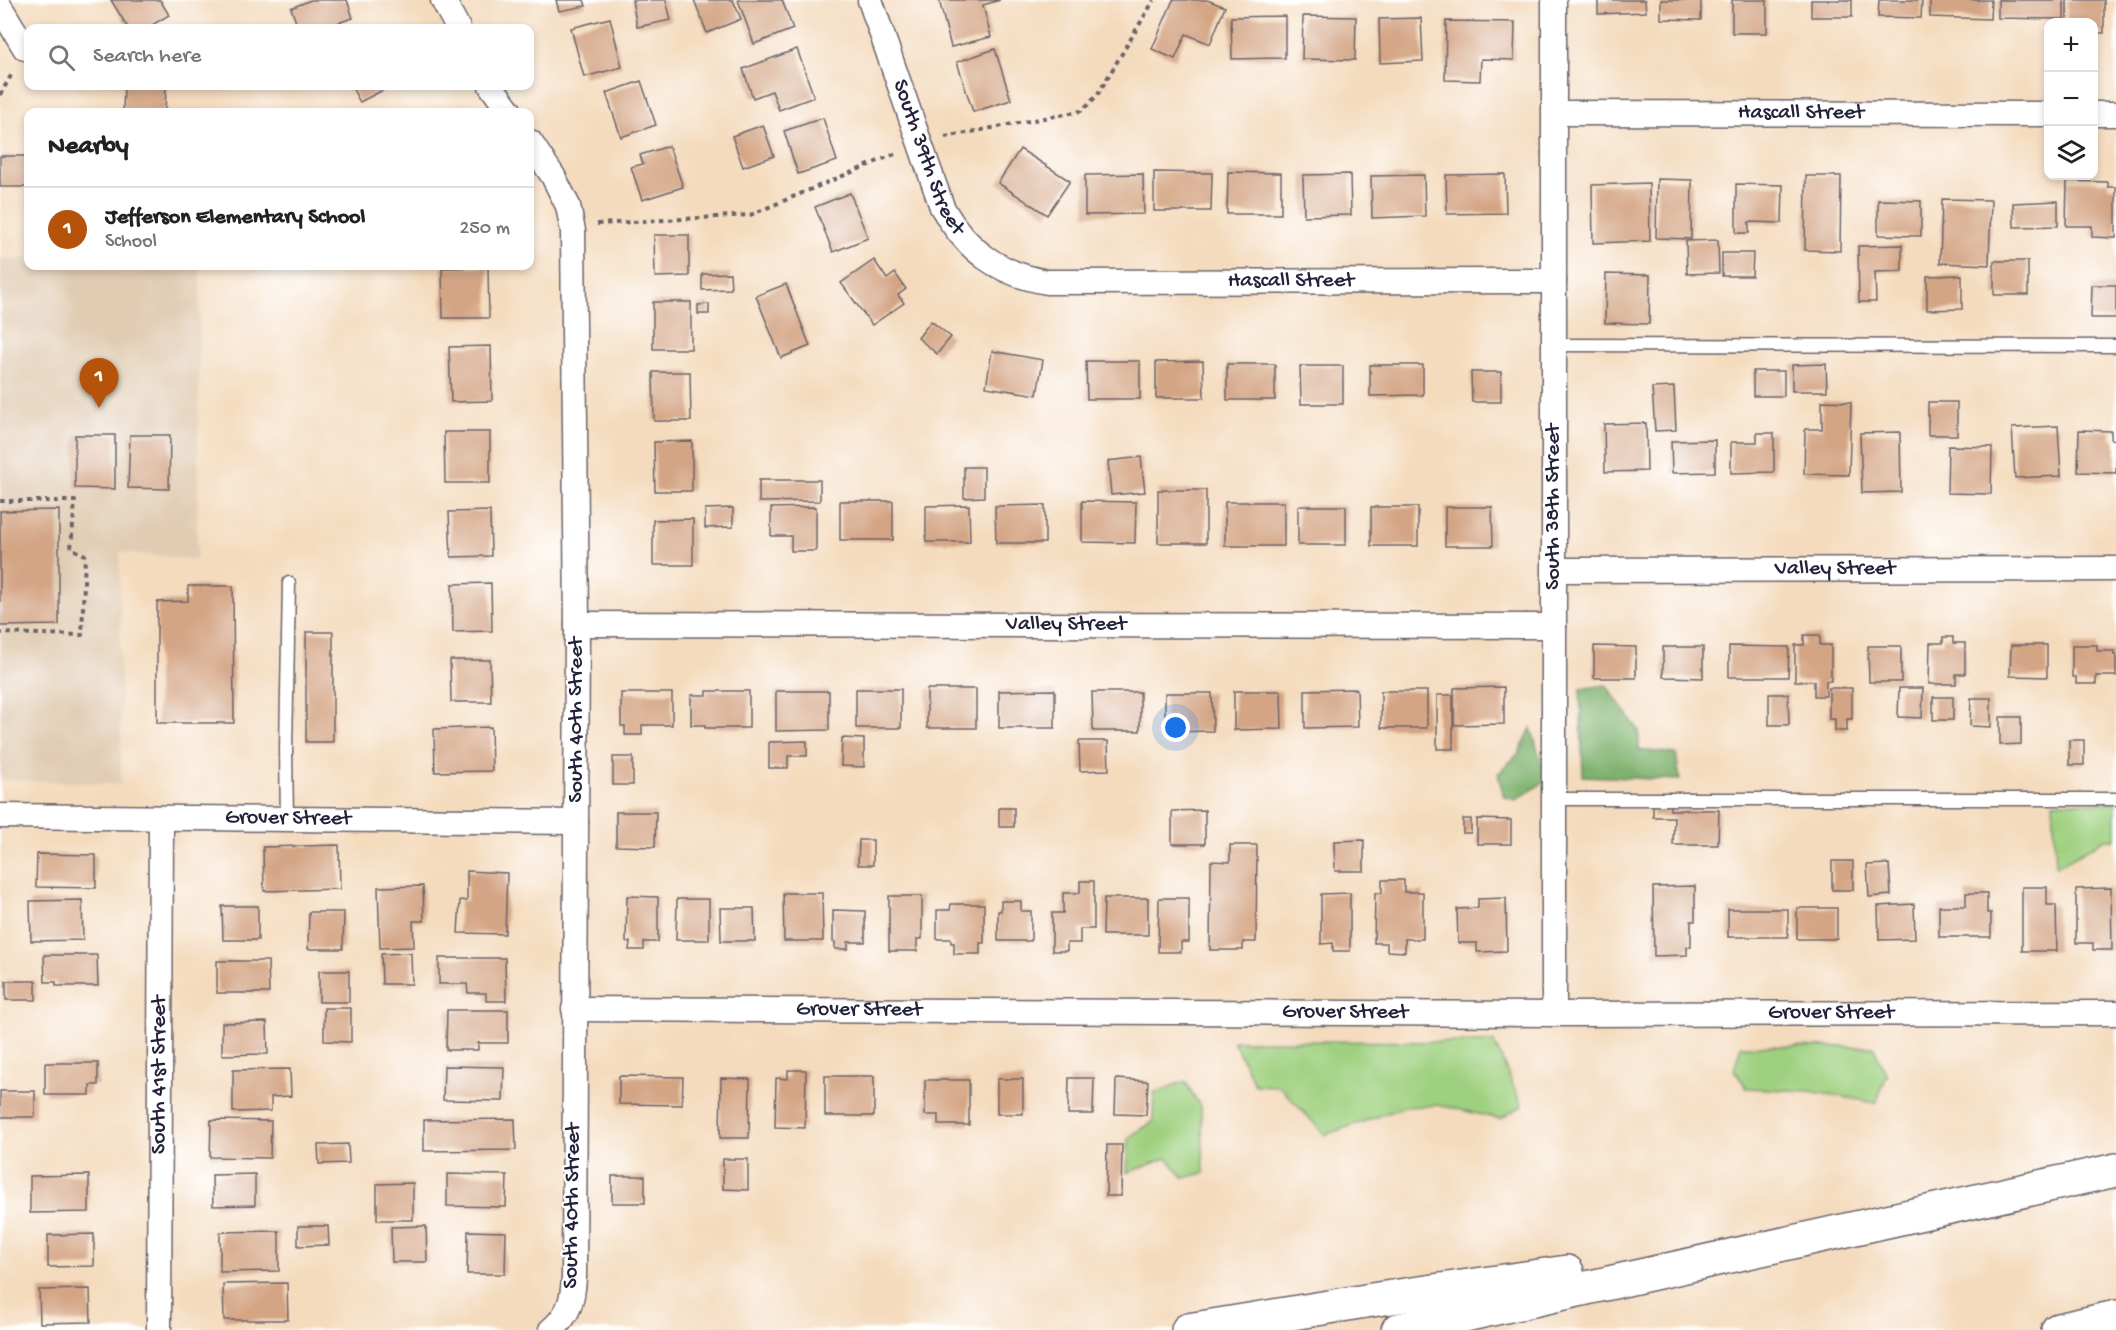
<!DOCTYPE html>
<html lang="en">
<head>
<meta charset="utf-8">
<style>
  :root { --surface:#fff; --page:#f2f2f2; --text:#222; --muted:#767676; --line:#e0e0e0; --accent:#b45309 }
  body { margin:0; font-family:"Gochi Hand",sans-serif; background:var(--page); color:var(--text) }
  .controls { position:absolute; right:18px; top:18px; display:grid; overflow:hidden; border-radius:12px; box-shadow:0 3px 9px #0003 }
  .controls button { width:54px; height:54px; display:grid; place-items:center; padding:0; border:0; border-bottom:2px solid var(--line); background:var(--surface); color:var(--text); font:30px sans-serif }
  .you { position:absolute; left:1176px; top:728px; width:21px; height:21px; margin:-15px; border:4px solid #fff; border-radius:50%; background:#1a73e8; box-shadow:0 0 0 9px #1a73e833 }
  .badge { display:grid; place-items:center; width:39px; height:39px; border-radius:50%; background:var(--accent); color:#fff; font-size:20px; font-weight:700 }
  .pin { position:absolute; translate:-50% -50px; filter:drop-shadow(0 2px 3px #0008) }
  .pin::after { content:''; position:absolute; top:32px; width:21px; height:18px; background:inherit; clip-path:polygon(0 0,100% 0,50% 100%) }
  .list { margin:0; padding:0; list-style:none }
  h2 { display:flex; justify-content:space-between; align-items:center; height:78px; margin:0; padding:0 24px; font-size:26px }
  h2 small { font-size:20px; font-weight:400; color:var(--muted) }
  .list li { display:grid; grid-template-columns:39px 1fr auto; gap:18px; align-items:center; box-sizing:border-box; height:84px; padding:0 24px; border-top:2px solid var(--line) }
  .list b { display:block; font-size:22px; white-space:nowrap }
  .list p { margin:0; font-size:20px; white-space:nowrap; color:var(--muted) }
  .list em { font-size:20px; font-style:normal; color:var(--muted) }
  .icon { flex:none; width:33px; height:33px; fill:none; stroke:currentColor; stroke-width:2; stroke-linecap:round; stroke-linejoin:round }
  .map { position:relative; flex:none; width:2116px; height:1330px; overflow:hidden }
  .search { position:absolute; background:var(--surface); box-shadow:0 3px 9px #0003; left:24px; top:24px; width:510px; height:66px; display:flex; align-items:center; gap:15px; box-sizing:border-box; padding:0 21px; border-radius:12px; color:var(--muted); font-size:22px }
  .panel { position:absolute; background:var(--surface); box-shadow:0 3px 9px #0003; left:24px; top:108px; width:510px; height:162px; border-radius:12px }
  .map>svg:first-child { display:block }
  .built { fill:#e1ccb3 }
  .green { fill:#9fd07f; stroke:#60795d; stroke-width:1.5 }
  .forest { fill:#7fb26e; stroke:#506a54; stroke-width:1.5 }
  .building { fill:#d4a585 }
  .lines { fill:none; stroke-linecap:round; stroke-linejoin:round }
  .lane-casing { stroke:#6c6369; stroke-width:15 }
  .street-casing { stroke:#6c6369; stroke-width:27 }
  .highway-casing { stroke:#6c6369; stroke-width:36 }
  .path { stroke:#6c6369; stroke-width:4; stroke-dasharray:4.5 4.5; stroke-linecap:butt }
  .lane { stroke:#fff; stroke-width:12 }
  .street { stroke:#fff; stroke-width:24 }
  .highway { stroke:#fff; stroke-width:33 }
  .labels { text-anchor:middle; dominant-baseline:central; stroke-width:4.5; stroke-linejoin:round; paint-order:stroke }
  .street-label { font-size:22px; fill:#22223b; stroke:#fff }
</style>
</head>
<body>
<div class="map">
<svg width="2116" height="1330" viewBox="0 0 2116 1330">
  <rect width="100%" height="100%" fill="#fff"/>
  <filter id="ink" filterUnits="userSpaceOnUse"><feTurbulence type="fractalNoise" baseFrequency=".0167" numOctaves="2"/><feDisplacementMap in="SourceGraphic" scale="12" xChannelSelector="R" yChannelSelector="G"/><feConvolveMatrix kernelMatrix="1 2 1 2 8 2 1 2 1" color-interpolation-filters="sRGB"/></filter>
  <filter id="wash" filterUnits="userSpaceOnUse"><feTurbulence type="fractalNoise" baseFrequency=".008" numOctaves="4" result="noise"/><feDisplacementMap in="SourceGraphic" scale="24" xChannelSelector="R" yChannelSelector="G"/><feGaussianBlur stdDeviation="1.35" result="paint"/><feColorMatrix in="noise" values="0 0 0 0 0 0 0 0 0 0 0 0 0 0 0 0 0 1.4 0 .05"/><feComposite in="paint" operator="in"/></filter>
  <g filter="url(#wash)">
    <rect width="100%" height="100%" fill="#f4dbbe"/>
    <path class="built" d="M28,258V266H200L197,560L120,552L121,785L0,779V259Z"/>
    <g class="green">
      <path d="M2053,802L2116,803V839H2105L2056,867Z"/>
      <path d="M1233,1041L1494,1042L1522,1106L1500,1119L1439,1105L1405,1107L1325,1135L1279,1086L1255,1085Z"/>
      <path d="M1741,1046L1873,1047L1887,1075L1876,1103L1809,1091L1747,1088L1734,1070Z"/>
      <path d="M1185,1081L1201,1108L1204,1173L1184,1178L1167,1158L1127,1173L1129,1137L1153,1122L1154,1093Z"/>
    </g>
    <g class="forest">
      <path d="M1606,685L1639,731V750L1676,754L1680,780L1583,776L1580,689Z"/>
      <path d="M1531,728L1547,780L1516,800L1504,797L1498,774L1519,753Z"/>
    </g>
    <g id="blocks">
      <g class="building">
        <path d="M111,0H160L169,15L147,28H128Z"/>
        <path d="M311,0H347L353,18L321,28H298L291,8Z"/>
        <path d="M556,0H584L586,6L559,11Z"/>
        <path d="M632,0H666L671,20L637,27Z"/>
        <path d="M694,0H733L741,19L707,33Z"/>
        <path d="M738,0H782L793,29L754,44Z"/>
        <path d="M939,0H1000L983,5L991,37L951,47Z"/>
        <path d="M1173,0H1207L1225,7L1210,44L1186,34L1175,59L1152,49Z"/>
        <path d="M1598,0H1645L1646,12L1598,14Z"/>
        <path d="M1661,0H1701V20L1661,19Z"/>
        <rect x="1732" y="0" width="35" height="33"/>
        <rect x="1811" y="0" width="41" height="17"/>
        <path d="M1879,0H1922L1921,18L1878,17Z"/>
        <path d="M1930,0H1991L1990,19L1930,17Z"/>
        <path d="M1998,0H2064V19L1998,18Z"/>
        <path d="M2067,0H2104V33H2094V22H2067Z"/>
        <path d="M1285,16V58L1232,59L1231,17Z"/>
        <path d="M1303,16L1356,17L1355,60L1302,59Z"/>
        <path d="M610,18L622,67L584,77L571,28Z"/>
        <path d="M1421,18L1423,61L1380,63L1379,19Z"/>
        <path d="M1446,21L1515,22L1514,60L1481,59L1480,81L1445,80Z"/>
        <path d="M797,49L814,97L779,110L772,91L753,98L743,69Z"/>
        <path d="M995,49L1011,100L973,112L957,62Z"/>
        <path d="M641,81L656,125L621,137L606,93Z"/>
        <path d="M124,86H166L165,112H123Z"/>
        <path d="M351,86H391L360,102Z"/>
        <path d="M823,118L837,161L798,174L784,131Z"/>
        <path d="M763,125L774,156L743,167L732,136Z"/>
        <path d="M669,146L683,187L642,200L631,167L643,164L640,155Z"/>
        <path d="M1020,149L1070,181L1047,215L998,183Z"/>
        <rect x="0" y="156" width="28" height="31"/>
        <path d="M1154,172L1212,173L1211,211H1154Z"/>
        <path d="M1228,172L1281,173V214H1227Z"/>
        <path d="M1143,174L1144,214L1085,215V175Z"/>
        <path d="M1350,174L1351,215L1304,216L1303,175Z"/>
        <path d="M1505,174L1506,213L1447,214L1446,175Z"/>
        <path d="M1424,175L1425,216L1372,218L1371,176Z"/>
        <path d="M1806,176H1841L1840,251L1805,250Z"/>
        <path d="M1657,179L1692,180L1691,239L1656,238Z"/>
        <path d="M2067,181L2108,182V187H2116V238L2092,237V226H2066Z"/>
        <path d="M1649,183L1650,241L1593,243L1592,185Z"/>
        <path d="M1736,184L1783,185L1782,223L1749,222V233H1736Z"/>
        <path d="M850,193L868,238L833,252L815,207Z"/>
        <path d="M1942,199L1991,200L1989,265L1940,263Z"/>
        <path d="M1878,200L1921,201V236L1878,235Z"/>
        <path d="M2058,201V226L2014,227L2013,203Z"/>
        <path d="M654,235H689V276L655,277Z"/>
        <path d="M1718,240L1719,273L1687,274L1686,241Z"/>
        <path d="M1902,245V271L1875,272L1876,302H1859L1858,246Z"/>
        <path d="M1722,253H1753L1752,276H1722Z"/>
        <path d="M874,260L887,279L895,273L906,289L898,295L904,303L872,325L841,283Z"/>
        <rect x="1994" y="261" width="34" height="34"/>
        <path d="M488,267L489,318H443L442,268Z"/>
        <path d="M730,273L731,289L702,290V274Z"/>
        <path d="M1606,274L1650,275L1649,324L1605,323Z"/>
        <path d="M1962,275V309L1927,310V276Z"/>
        <path d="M786,284L810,346L781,358L756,296Z"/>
        <path d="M2092,285H2116V318H2091Z"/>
        <rect x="653" y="302" width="38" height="47"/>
        <path d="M709,304V314H698V305Z"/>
        <path d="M931,321L951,337L937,354L918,338Z"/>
        <path d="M491,346L492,401L451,402L449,347Z"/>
        <path d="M992,351L1043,360L1037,395L986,387Z"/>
        <path d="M1086,361H1140V399H1087Z"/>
        <path d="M1203,361L1204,398H1156V362Z"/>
        <rect x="1227" y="364" width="48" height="36"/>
        <path d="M1826,364L1827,391H1792V365Z"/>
        <path d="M1370,365H1423V395L1370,396Z"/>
        <path d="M1300,366H1343V404H1301Z"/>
        <rect x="1753" y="371" width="31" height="25"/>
        <path d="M653,372H690L691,421H654Z"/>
        <path d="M1471,372H1501V402H1472Z"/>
        <path d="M1674,387L1676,430L1655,431L1652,388Z"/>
        <path d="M1822,401L1851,402L1849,475L1804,474L1805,429H1822Z"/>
        <rect x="1928" y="402" width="29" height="33"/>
        <path d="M1646,423L1647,471L1605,472L1604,424Z"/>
        <path d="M2058,426L2061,476L2015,478L2012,428Z"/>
        <path d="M2079,430L2111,431V439L2116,440V473L2078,472Z"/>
        <path d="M444,432H490V483H445Z"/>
        <path d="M1900,432L1901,492L1862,493L1860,433Z"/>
        <path d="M1757,433H1774V472L1731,473V442H1757Z"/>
        <path d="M75,435H115V489L75,488Z"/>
        <path d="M130,435H170L169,489L128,488Z"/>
        <path d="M1715,440V472L1672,473L1671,441Z"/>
        <path d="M692,441V491H655L654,442Z"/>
        <path d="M1948,446L1992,447L1991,494L1947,493Z"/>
        <path d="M1141,457L1145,492L1111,495L1108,461Z"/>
        <path d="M964,467H984V497L964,498Z"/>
        <path d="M759,480H820V501L759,502Z"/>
        <rect x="1158" y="490" width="48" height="53"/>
        <rect x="840" y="501" width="53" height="39"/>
        <path d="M1082,501L1136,502L1135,543L1082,542Z"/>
        <rect x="1225" y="502" width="59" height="44"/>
        <path d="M969,505L970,542H926V506Z"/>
        <path d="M1045,505V543H996L995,506Z"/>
        <rect x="1298" y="506" width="48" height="39"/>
        <path d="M816,507V551H791V536H771V508Z"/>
        <rect x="1371" y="507" width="47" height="39"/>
        <path d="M1445,507H1492L1493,546H1445Z"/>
        <path d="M733,508V527L705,528V509Z"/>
        <path d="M59,510V625L0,626V511Z"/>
        <path d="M490,511L491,556L451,557L449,512Z"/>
        <path d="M693,519V565H653V520Z"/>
        <path d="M491,583L492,631L453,632L452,584Z"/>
        <path d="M188,586H233L234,723H157V602L188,601Z"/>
        <rect x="306" y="632" width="27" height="110"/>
        <path d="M1804,635H1820V645H1831V681H1826V696H1814V681H1795V645H1804Z"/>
        <path d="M1943,637H1953V643H1965V674H1956V684H1929L1930,643H1943Z"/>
        <path d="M2011,645H2047V677L2010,676Z"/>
        <path d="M2072,645H2097V651H2114V655H2116V676H2096V684H2076V677H2072Z"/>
        <path d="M1594,646L1636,647V678H1594Z"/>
        <path d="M1729,646L1789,647L1788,677H1729Z"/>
        <path d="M1868,646H1901V682H1869Z"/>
        <path d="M1663,647H1703V678L1663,677Z"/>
        <path d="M450,660H490L491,702H451Z"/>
        <path d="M1504,687V724L1454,725V688Z"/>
        <path d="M1829,688H1852V719H1847V731H1835V719H1829Z"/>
        <path d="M1899,688H1923L1922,718L1898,717Z"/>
        <rect x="856" y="689" width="45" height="39"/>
        <rect x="927" y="689" width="49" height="39"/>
        <path d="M1357,689L1358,727L1305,728V690Z"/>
        <path d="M1055,690V728H999V691Z"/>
        <path d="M707,691H749V728H705V725H691V695H707Z"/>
        <path d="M776,691H829V730L776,731Z"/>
        <path d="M1234,691H1281L1282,729L1234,730Z"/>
        <rect x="1381" y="691" width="46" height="37"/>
        <path d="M1092,692H1140V731H1093Z"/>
        <path d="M621,693H672V725H642V735H625V726H621Z"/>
        <path d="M1165,693H1212L1213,731L1165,732Z"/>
        <path d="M1769,694H1788L1789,725H1769Z"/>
        <rect x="1437" y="695" width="16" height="54"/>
        <rect x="1933" y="697" width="20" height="23"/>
        <path d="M1971,698H1991V727L1970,726Z"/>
        <path d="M2000,717H2021V744L2000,745Z"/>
        <path d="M491,727L492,771L435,772L434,729Z"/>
        <path d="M842,738L864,739V767L841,766Z"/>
        <rect x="2069" y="740" width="15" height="25"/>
        <path d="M807,741V756H788V768H769V742Z"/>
        <path d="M1079,741H1108L1109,770L1080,771Z"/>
        <rect x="613" y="757" width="20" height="28"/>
        <path d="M1653,805H1670V810H1719L1718,845H1673L1674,817H1653Z"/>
        <rect x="999" y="808" width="15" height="19"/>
        <path d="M1205,810V844H1172V811Z"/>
        <path d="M616,812H656L655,847L616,846Z"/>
        <rect x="1463" y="819" width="8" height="14"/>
        <path d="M1477,819L1511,820V844H1477Z"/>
        <path d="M859,840H873V865H858Z"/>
        <path d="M1364,840V871H1335L1334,841Z"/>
        <path d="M339,845L340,889L264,891L263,847Z"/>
        <path d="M1230,845H1257L1256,942H1243V950H1210L1211,861L1230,862Z"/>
        <path d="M37,854L96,855V888L36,887Z"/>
        <rect x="1832" y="861" width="21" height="29"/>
        <path d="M1889,864L1891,895L1869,897L1867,865Z"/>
        <path d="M467,871L507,873L505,934L458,933L460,900L467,901Z"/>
        <path d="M1382,880H1404V892H1423V939H1405V952L1387,951V943H1374L1375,893H1382Z"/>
        <path d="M1080,881H1094V929H1080V943H1067V951H1052V913H1063V893H1080Z"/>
        <path d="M423,886L424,921H413L414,947L380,948L378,887Z"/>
        <path d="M1695,886V921H1691V947H1687V955L1654,956L1653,887Z"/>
        <path d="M2022,887H2047V905H2056L2057,951H2022Z"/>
        <path d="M2111,888L2112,950H2093V943H2076V889Z"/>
        <path d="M783,893H822L823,941H784Z"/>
        <path d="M1350,893V951H1333V943L1321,944V894Z"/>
        <path d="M1966,893H1987V913H1991V937H1939V906H1966Z"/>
        <path d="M627,896L658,897V942H644V950H629L630,942H626Z"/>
        <path d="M889,896H922V939H917V951H889Z"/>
        <path d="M1104,898H1148V935H1103Z"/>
        <path d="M1159,898H1189V942H1181V952H1158Z"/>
        <path d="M1506,898L1507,951L1477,952V943H1458L1457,909L1478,908V899Z"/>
        <path d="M677,899H709V940H676Z"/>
        <path d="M82,900L83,940L31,941L30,901Z"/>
        <path d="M1001,901H1021V911H1031V941H998V911H1001Z"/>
        <path d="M951,904H984V943H980V954H954V943H951V939H937V910H950Z"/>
        <path d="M1914,904L1915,939L1879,940L1878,906Z"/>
        <path d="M222,906H258V940H223Z"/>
        <path d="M720,908H754L755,941H721Z"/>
        <rect x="1797" y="908" width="40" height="31"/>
        <rect x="1728" y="909" width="60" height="28"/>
        <path d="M833,910L865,911V942H848V949H835V942H833Z"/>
        <path d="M309,912H344L343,949H308Z"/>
        <path d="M411,953L412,984H382L381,954Z"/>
        <path d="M44,955H97L98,986H56V982H45Z"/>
        <path d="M439,958H505L506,1001H486V993H468L467,984H439Z"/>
        <path d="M217,961H268L269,993H217Z"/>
        <rect x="319" y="971" width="30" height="31"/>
        <rect x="6" y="981" width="30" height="19"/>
        <path d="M324,1008H351V1042L324,1041Z"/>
        <path d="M447,1010H508V1043H478V1050H446Z"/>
        <path d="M267,1022L268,1054L222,1055V1023Z"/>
        <path d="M45,1063H98V1085H90V1095H45Z"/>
        <path d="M444,1066L504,1067L503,1101L443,1100Z"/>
        <path d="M290,1069L291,1096L271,1097V1111L233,1112V1070Z"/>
        <path d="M788,1070H806L805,1128L775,1127L776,1078L788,1079Z"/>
        <path d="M619,1076L683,1077L682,1105L619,1104Z"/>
        <rect x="825" y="1076" width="49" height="40"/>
        <path d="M721,1078L750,1079L749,1138H720Z"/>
        <path d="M1069,1078H1094L1093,1114H1068Z"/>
        <rect x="997" y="1079" width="26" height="35"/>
        <path d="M1116,1079L1148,1081L1146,1115L1115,1114Z"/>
        <path d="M925,1080H969V1125H938V1115H925Z"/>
        <rect x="0" y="1091" width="35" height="26"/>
        <path d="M515,1119L516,1150L424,1151V1120Z"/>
        <path d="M211,1120L271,1121L270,1158L210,1157Z"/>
        <path d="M348,1144L349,1163L319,1164L318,1145Z"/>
        <path d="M1107,1145H1122L1121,1196H1106Z"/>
        <path d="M723,1159H748V1190L723,1189Z"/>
        <path d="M255,1174V1205L213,1206L212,1175Z"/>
        <path d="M447,1174L507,1175L506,1207L447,1206Z"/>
        <path d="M89,1175V1212L30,1213V1176Z"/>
        <rect x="612" y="1176" width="33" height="27"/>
        <path d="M413,1183V1220H377V1184Z"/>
        <path d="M298,1226H328L329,1245L298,1246Z"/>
        <path d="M426,1226L427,1262H392L391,1227Z"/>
        <path d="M279,1231V1271L220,1272V1232Z"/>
        <path d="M468,1231L506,1232L505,1274H467Z"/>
        <path d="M94,1234V1266L48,1267V1235Z"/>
        <path d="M287,1283L288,1320H224L223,1284Z"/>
        <path d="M90,1289L91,1322L40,1323L39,1290Z"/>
      </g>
    </g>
  </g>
  <g filter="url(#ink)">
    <use href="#blocks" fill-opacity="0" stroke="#6c6369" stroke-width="1.5"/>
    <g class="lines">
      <g class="lane-casing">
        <g id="lane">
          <path d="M1554,345L2116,346"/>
          <path d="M1554,799H2116"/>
          <path d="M287,820L286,749L289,583"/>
        </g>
      </g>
      <g class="street-casing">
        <g id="street">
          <path d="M443,0L458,28"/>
          <path id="s1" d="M870,0L942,207C966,250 999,274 1047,282L1554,281"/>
          <path d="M0,7L25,48"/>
          <path d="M491,86L510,112"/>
          <path id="s2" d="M1555,113L2048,114"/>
          <path d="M2094,114H2116"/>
          <path d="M530,142L553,176L568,206L573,231L577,624L574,1277C573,1300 569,1315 551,1330"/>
          <path id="s3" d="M1555,570L2116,569"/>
          <path id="s4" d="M577,624L1554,626"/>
          <path id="s5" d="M0,816L576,822"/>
          <path id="s6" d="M574,1009L1554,1014L2116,1013"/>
          <path d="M1554,1014V0"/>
          <path id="s7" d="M159,1330L161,819"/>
        </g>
      </g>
      <g class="highway-casing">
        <g id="highway">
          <path d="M1188,1330L1378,1299L1567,1272"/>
          <path d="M1398,1330L2116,1170"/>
          <path d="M2058,1330L2116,1317"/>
        </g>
      </g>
      <g class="path">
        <path d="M0,95L13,72"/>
        <path d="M945,137L1081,111L1096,97L1154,0"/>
        <path d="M597,224L750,215L895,154"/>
        <path d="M0,501H75L71,548L85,555L82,635L0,633"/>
      </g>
      <use href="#lane" class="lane"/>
      <use href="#street" class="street"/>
      <use href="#highway" class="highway"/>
    </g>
  </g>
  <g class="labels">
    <g class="street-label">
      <text stroke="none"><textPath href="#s2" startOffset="246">Hascall Street</textPath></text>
      <text stroke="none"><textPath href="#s1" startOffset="168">South 39th Street</textPath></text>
      <text stroke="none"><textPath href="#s1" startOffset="597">Hascall Street</textPath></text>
      <text transform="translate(1554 507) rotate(-90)">South 38th Street</text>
      <text stroke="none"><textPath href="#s3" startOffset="280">Valley Street</textPath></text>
      <text stroke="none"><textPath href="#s4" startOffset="489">Valley Street</textPath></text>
      <text transform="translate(577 720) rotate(-90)">South 40th Street</text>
      <text stroke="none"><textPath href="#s5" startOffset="288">Grover Street</textPath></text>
      <text stroke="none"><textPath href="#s6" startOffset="285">Grover Street</textPath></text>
      <text stroke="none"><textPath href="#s6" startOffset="771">Grover Street</textPath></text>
      <text stroke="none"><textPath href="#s6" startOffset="1257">Grover Street</textPath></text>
      <text stroke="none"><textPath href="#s7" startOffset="255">South 41st Street</textPath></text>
      <text transform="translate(573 1206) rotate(-89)">South 40th Street</text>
    </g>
  </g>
</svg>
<div class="controls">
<button>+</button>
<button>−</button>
<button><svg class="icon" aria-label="layers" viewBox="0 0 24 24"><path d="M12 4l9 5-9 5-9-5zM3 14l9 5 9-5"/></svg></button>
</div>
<div class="you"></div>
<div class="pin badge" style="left:99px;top:408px">1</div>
<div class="search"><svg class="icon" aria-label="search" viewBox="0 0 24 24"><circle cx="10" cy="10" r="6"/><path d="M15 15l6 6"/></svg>Search here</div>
<section class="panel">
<h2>Nearby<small></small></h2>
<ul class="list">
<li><span class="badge">1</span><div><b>Jefferson Elementary School</b><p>School</p></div><em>250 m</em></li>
</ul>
</section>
</div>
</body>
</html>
